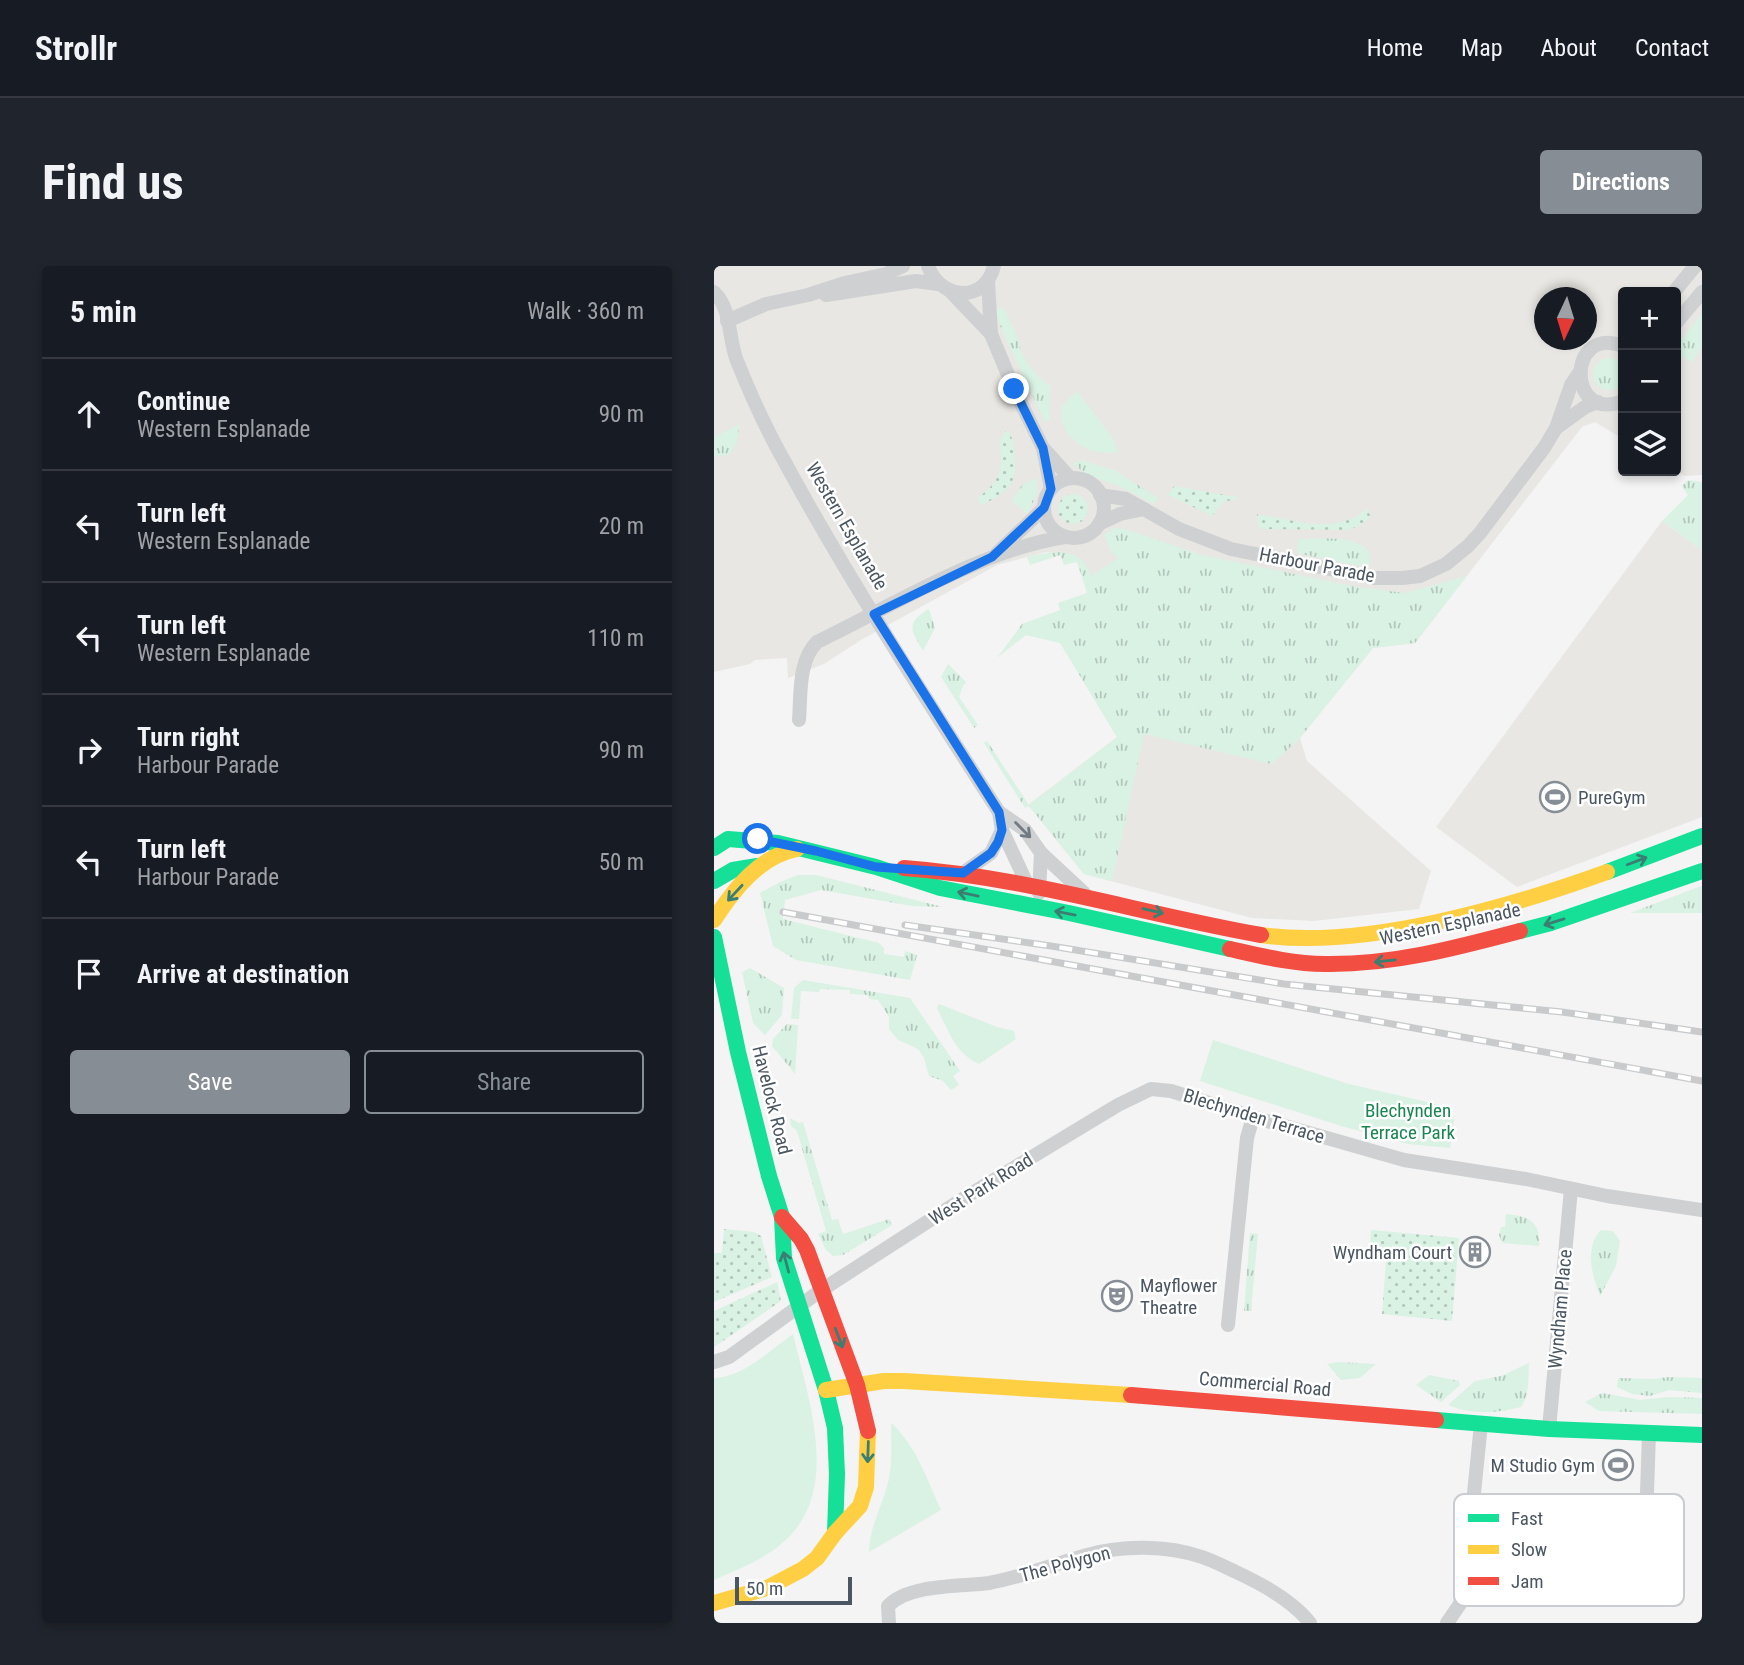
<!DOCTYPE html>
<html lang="en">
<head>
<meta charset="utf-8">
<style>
  :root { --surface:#171b24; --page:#20242c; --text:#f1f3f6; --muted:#9ea1a6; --line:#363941; --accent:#868d94 }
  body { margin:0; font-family:"Roboto Condensed",sans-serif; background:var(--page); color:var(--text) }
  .controls { position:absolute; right:21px; top:21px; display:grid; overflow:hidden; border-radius:7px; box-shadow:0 4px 10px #0003 }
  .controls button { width:63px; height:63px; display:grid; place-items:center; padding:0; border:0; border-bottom:2px solid var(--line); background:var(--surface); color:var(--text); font:35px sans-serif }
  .compass { position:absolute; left:820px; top:21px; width:63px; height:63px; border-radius:50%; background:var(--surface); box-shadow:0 4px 10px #0003; rotate:184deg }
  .scale { position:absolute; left:21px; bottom:18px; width:117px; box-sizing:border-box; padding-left:7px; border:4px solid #4a5661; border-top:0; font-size:19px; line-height:24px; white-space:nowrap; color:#4a5661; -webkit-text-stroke:5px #fff; paint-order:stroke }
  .stop { position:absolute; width:21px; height:21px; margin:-16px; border:5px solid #1a73e8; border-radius:50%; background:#fff }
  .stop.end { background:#1a73e8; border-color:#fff; box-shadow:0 2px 7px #0008 }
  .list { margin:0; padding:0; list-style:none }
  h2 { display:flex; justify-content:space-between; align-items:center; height:91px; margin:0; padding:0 28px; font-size:30px }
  h2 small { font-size:23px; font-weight:400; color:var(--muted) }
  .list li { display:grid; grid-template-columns:46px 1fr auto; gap:21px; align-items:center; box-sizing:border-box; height:112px; padding:0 28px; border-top:2px solid var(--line) }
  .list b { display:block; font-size:26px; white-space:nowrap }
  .list p { margin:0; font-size:23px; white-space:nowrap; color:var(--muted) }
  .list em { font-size:23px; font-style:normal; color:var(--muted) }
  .actions { display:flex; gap:14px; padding:21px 28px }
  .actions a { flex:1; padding:16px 0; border:2px solid var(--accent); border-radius:7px; text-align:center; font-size:24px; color:var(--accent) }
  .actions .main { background:var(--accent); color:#fff }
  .icon { flex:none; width:38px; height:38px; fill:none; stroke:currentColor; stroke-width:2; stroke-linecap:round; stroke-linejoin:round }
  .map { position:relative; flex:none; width:988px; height:1357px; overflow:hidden; border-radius:7px }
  header { display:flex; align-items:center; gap:42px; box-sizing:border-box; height:98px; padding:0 35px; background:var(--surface); border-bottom:2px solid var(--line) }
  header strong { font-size:33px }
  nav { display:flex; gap:38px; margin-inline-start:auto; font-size:24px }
  .intro { display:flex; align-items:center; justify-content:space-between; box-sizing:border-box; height:168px; padding:0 42px }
  h1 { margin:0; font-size:49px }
  .button { padding:18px 32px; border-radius:7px; background:var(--accent); color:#fff; font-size:24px; font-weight:700 }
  main { display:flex; gap:42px; padding:0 42px }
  aside { flex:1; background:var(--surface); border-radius:7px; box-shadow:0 4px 10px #0003 }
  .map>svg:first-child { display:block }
  .commercial { fill:#e8e7e3; fill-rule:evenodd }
  .grass { fill:url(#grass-tufts) }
  .park { fill:#d9f2e3 }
  .garden { fill:url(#garden-dots) }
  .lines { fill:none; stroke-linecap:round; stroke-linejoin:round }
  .street { stroke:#ced0d2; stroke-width:14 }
  .fast { stroke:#16e098; stroke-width:16 }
  .slow { stroke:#ffcf43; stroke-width:16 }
  .jam { stroke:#f24e42; stroke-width:16 }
  .rail-casing { stroke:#c9cacc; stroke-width:7 }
  .rail { stroke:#fff; stroke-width:4.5; stroke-dasharray:13; stroke-linecap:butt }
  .oneway { stroke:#727b83 }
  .oneway2 { stroke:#3a7f72 }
  .route { stroke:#1a73e8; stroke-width:9 }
  .labels { text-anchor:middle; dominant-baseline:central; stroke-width:5; stroke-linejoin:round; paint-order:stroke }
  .street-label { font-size:19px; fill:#4a5661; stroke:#fff }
  .poi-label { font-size:19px; fill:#4a5661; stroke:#fff; text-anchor:start }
  .park-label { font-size:19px; fill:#17864f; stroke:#fff }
  .key { fill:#fff; stroke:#c9ccd0; stroke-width:2 }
  .key-label { font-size:19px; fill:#4a5661 }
</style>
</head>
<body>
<header>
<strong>Strollr</strong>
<nav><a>Home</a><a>Map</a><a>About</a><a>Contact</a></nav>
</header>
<div class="intro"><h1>Find us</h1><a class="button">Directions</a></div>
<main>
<aside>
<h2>5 min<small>Walk · 360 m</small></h2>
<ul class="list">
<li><svg class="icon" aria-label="ahead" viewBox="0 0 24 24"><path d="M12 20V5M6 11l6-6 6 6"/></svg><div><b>Continue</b><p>Western Esplanade</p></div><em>90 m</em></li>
<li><svg class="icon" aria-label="left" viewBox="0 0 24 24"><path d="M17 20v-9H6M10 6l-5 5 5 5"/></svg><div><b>Turn left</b><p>Western Esplanade</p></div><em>20 m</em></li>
<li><svg class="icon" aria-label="left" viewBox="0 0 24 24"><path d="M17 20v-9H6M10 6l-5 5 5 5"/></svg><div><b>Turn left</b><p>Western Esplanade</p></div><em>110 m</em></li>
<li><svg class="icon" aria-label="right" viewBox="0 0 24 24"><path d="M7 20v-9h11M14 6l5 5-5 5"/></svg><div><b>Turn right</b><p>Harbour Parade</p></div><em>90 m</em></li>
<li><svg class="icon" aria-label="left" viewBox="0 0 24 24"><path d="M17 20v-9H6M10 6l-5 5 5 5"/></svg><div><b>Turn left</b><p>Harbour Parade</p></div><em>50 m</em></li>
<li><svg class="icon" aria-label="arrive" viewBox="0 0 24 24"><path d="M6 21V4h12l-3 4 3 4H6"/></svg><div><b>Arrive at destination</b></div></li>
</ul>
<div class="actions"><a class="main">Save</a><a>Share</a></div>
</aside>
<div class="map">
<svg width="988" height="1357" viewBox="0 0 988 1357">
  <defs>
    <pattern id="grass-tufts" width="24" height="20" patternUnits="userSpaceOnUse" patternTransform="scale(1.75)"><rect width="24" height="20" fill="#d9f2e3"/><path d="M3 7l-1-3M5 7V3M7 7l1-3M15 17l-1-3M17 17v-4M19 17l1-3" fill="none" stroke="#b2c7bb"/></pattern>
    <pattern id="garden-dots" width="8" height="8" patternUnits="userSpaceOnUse" patternTransform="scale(1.75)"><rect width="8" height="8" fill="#d9f2e3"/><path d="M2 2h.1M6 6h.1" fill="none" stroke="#b2c7bb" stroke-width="1.8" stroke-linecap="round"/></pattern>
  </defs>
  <rect width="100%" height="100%" fill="#f4f4f4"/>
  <g class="commercial">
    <path d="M0,0H988V209L971,210L961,205L962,26H909V173L881,156L868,161L701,377L659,382L586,472L593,495L717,605L705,643L600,655L538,652L370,608L314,539L403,471L333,355L374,332L377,311L362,291L332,286L283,299L147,374L110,398L74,412L73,392L41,394L36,398L0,406ZM830,32H872V74H830Z"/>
    <path d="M948,255L988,284V551L803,621L722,561Z"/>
  </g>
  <g class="grass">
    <path d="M287,42L292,45C295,55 300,62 303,71C310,96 315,103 336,120V154L331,156L287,62L281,44Z"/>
    <path d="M988,48V81L978,96L962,86V80Z"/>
    <circle cx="895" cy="108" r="16"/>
    <path d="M26,158L22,178L16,189L0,190V171Z"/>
    <path d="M368,194L402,205L444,232L439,238L410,222L374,209L359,198Z"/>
    <path d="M323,212V228L313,248L298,235L308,219Z"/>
    <path d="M974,214L988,216V284L948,255L974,229L968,220Z"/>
    <path d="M400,262L414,264L488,289L643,321L691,327L753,310L701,377L659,382L586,472L558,498L430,468L398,615L370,608L315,540L311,542L270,477L273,475L315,539L403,471L346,377L312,369L283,392L308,358L346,344L344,337L373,327L363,296L350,299L346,289L316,299L313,291C329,287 356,281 369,295C373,299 375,306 377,310L405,292L398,287L390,269Z"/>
    <path d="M584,273C606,274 641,267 656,287V299L651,301L583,287Z"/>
    <path d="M215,343L221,362L209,385C197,364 191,357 215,343Z"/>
    <path d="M234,398L252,416L249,420L245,431L264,459L260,462L227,411Z"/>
    <path d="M84,609H102L229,641L198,640L107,624L71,634L69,653L165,677L170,682V688L190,691L191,685L203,689L196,714L82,694L59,680L46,627L66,616Z"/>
    <path d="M988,620V647H916L982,622Z"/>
    <path d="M36,702L70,722L68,749L51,769L39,757L28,706Z"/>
    <path d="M89,714L196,732L246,805L239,810L245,819L237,824L229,815L215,810L210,792L204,783L184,774L175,763V751L164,734L155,733L154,729L136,728V724L106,723L105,726L87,725L85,753H77L80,722Z"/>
    <path d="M73,758L84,759L81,808L58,780L59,773Z"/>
    <path d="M76,852L85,857L89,856L118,954L124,953L129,968L175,953L178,959L129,989L119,990L112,984L104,968L112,965L83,865L77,860Z"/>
    <path d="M792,948C815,950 827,956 825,980L788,977L785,969L787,961H791Z"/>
    <path d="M887,964L899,965L906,975L902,1000L886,1030C878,1009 870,982 887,964Z"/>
    <path d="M536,967L544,968L537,1045H530Z"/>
    <path d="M624,1096L662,1098L646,1112L627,1114L613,1098Z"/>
    <path d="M815,1097C814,1112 816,1128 807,1141C783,1147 758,1149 734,1139L761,1115L787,1110Z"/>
    <path d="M715,1109L745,1115L746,1119L727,1136L702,1119Z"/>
    <path d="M955,1111L988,1112V1127L955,1124L936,1130L918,1128L903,1121L904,1112L939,1113Z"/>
    <path d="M888,1127L926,1134L954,1131L988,1132V1148L885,1145L871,1136Z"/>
  </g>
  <g class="park">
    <path d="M363,125L400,174L404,186C376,192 343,172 348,140Z"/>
    <path d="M225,738L283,761L300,765L302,773L265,798C241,787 234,764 223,742Z"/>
    <path d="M499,774L635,818L735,841L740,854L736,882L694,878L627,860L486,815Z"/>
    <path d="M79,1068C94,1133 130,1228 66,1279C47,1295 22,1304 0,1314V1112C29,1112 56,1084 79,1068Z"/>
    <path d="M177,1157C202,1179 213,1214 227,1244L155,1286C155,1259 172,1234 176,1207C178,1191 177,1173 177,1157Z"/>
  </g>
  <g class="garden">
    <path d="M292,165H294C300,174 300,182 301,192C303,221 291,227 268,239L263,232C277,223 288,210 287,193C287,181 283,175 292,165Z"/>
    <path d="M460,220L523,231L522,234L510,235L498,250L454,229Z"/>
    <circle cx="359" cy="243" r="15"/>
    <path d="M653,243L657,251L645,260L633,264L548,263L545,261L543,248C582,254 619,270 653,243Z"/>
    <path d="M10,963L40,966L47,970L58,1011L0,1036V987H8Z"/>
    <path d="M657,964L745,972L738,1055L668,1048L673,982L656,980Z"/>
    <path d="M63,1016L67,1035L0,1081V1045Z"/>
  </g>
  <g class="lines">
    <g class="street">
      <path d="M214,0C226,34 271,38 280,0"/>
      <path d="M274,15L277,68L300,123L329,182L337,223"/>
      <path d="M236,25L277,68"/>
      <path d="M0,26C18,43 14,72 23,95C36,127 51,161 68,191C134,313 210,430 285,546L288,564L314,620"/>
      <path d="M960,26L981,0"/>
      <path d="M112,29L202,15L224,18"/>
      <path d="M13,55L52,38L94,29L131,17L172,8L189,0"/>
      <path d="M962,57L988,26"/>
      <path d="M909,80C852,58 853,158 909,135"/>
      <path d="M842,162L871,141L884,136"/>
      <path d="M330,183L356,212"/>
      <circle cx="360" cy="242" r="30"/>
      <path d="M386,229L412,233L465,263L517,283L660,312H688L706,310L732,298L754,280L766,267L830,182L842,162L857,119L865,107"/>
      <path d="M385,258L406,248L430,243"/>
      <path d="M282,288L330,242"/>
      <path d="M85,454C87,428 84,395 103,376C180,339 267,284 351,271"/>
      <path d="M285,546L311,564L327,587L370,627"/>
      <path d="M249,607L277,587L288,564"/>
      <path d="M325,627L327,587"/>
      <path d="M514,1059L533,872L539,851"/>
      <path d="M0,1096L15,1091L106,1025L255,929L404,839L437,823L457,825L539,851L690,894L812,913L893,930L988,944"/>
      <path d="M835,1163L857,923"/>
      <path d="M883,1252L932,1256L935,1167"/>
      <path d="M175,1357L174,1340C194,1318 246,1321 275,1317C309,1311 340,1298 373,1289C408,1279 453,1279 488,1291C500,1295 511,1301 522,1306C548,1318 579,1335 596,1357"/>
      <path d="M733,1357L746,1338L752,1306L767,1158"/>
    </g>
    <g class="fast">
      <path d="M0,582L14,573L64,577L162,601L226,622L355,647L516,683"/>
      <path d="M893,606L988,570"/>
      <path d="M0,615L19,604L43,600"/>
      <path d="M806,665L837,657L988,605"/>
      <path d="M0,671L24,786L55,910L68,951L70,992L112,1124L121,1162L123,1208L121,1267"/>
      <path d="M722,1154L835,1163L988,1169"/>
    </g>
    <g class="slow">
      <path d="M0,654C20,623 46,590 83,583"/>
      <path d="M547,669C650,684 796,641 893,606"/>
      <path d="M112,1124L170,1115H190L417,1129"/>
      <path d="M0,1337L53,1322L89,1303L103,1292L121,1267L146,1240L152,1221L154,1165"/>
    </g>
    <g class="jam">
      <path d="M190,602C312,611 428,648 547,669"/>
      <path d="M516,683C547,690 579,698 611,698C678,699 742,682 806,665"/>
      <path d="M68,951L87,973L93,984L143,1119L154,1165"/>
      <path d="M417,1129L722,1154"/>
    </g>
    <g class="rail-casing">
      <g id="rail">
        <path d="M69,646L988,815"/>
        <path d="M191,659L337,680L570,718L848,746L988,766"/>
      </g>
    </g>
    <use href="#rail" class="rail"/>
  </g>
  <defs><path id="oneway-shaft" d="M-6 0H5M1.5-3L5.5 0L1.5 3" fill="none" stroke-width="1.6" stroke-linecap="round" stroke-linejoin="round" transform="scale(1.75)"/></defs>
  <use class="oneway" href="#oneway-shaft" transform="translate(309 564) rotate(45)"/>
  <g class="oneway2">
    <use href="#oneway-shaft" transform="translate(923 595) rotate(-21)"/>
    <use href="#oneway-shaft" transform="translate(21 627) rotate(133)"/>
    <use href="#oneway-shaft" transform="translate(254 628) rotate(-168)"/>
    <use href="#oneway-shaft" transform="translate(439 645) rotate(13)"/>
    <use href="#oneway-shaft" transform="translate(351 647) rotate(-169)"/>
    <use href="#oneway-shaft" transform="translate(840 656) rotate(163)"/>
    <use href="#oneway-shaft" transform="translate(671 695) rotate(174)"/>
    <use href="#oneway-shaft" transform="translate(72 996) rotate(-105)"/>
    <use href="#oneway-shaft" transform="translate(125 1072) rotate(69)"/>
    <use href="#oneway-shaft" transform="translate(154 1186) rotate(92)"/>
  </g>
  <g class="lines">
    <path class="route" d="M44,573L102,585L162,601L249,607L277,587L284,576L288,564L285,546L160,348L278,291L330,242L337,223L329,182L300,123"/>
  </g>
  <defs>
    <g id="stadium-ring" transform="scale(1.575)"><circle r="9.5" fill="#fff" stroke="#868d94" stroke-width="1.5"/><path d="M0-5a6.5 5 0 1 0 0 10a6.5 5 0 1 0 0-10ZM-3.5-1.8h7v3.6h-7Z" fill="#868d94"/></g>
    <g id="building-ring" transform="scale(1.575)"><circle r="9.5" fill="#fff" stroke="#868d94" stroke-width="1.5"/><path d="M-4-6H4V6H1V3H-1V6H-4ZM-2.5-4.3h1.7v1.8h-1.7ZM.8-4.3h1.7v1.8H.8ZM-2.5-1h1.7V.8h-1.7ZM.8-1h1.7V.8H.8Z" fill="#868d94"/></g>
    <g id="theatre-ring" transform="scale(1.575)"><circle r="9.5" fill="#fff" stroke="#868d94" stroke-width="1.5"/><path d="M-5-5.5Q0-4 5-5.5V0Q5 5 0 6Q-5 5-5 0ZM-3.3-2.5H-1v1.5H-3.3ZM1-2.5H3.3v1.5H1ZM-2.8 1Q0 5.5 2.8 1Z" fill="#868d94"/></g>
  </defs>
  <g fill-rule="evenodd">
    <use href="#stadium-ring" x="841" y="531"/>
    <use href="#building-ring" x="761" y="986"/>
    <use href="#theatre-ring" x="403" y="1030"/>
    <use href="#stadium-ring" x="904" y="1199"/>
  </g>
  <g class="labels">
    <g class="street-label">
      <text transform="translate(133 260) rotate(60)">Western Esplanade</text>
      <text transform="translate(603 299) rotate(11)">Harbour Parade</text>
      <text transform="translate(736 658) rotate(-12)">Western Esplanade</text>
      <text transform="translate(58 834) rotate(76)">Havelock Road</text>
      <text transform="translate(540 850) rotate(17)">Blechynden Terrace</text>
      <text transform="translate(267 923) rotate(-32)">West Park Road</text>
      <text transform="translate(846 1043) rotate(-85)">Wyndham Place</text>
      <text transform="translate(551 1118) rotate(5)">Commercial Road</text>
      <text transform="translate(351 1298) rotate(-15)">The Polygon</text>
    </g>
    <g class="poi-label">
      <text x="864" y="531">PureGym</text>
      <text x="738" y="986" text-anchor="end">Wyndham Court</text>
      <text x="426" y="1019">Mayflower<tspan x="426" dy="22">Theatre</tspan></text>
      <text x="881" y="1199" text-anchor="end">M Studio Gym</text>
    </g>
    <g class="park-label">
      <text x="694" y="844">Blechynden<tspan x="694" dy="22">Terrace Park</tspan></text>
    </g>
  </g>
  <rect x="740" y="1228" width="230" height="112" rx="10" class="key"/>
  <rect x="754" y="1248" width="31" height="8" fill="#16e098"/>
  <rect x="754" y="1279" width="31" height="9" fill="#ffcf43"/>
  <rect x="754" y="1311" width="31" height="8" fill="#f24e42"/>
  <g class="key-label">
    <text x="797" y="1259">Fast</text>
    <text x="797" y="1290">Slow</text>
    <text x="797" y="1322">Jam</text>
  </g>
</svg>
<div class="controls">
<button>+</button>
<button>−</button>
<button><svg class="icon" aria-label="layers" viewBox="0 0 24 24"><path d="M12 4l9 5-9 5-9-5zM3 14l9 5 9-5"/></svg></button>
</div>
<svg class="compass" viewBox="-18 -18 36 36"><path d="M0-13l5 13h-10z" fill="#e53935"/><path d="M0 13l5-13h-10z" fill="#9ea1a6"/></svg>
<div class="scale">50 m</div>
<div class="stop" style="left:44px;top:573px"></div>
<div class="stop end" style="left:300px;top:123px"></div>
</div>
</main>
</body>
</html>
